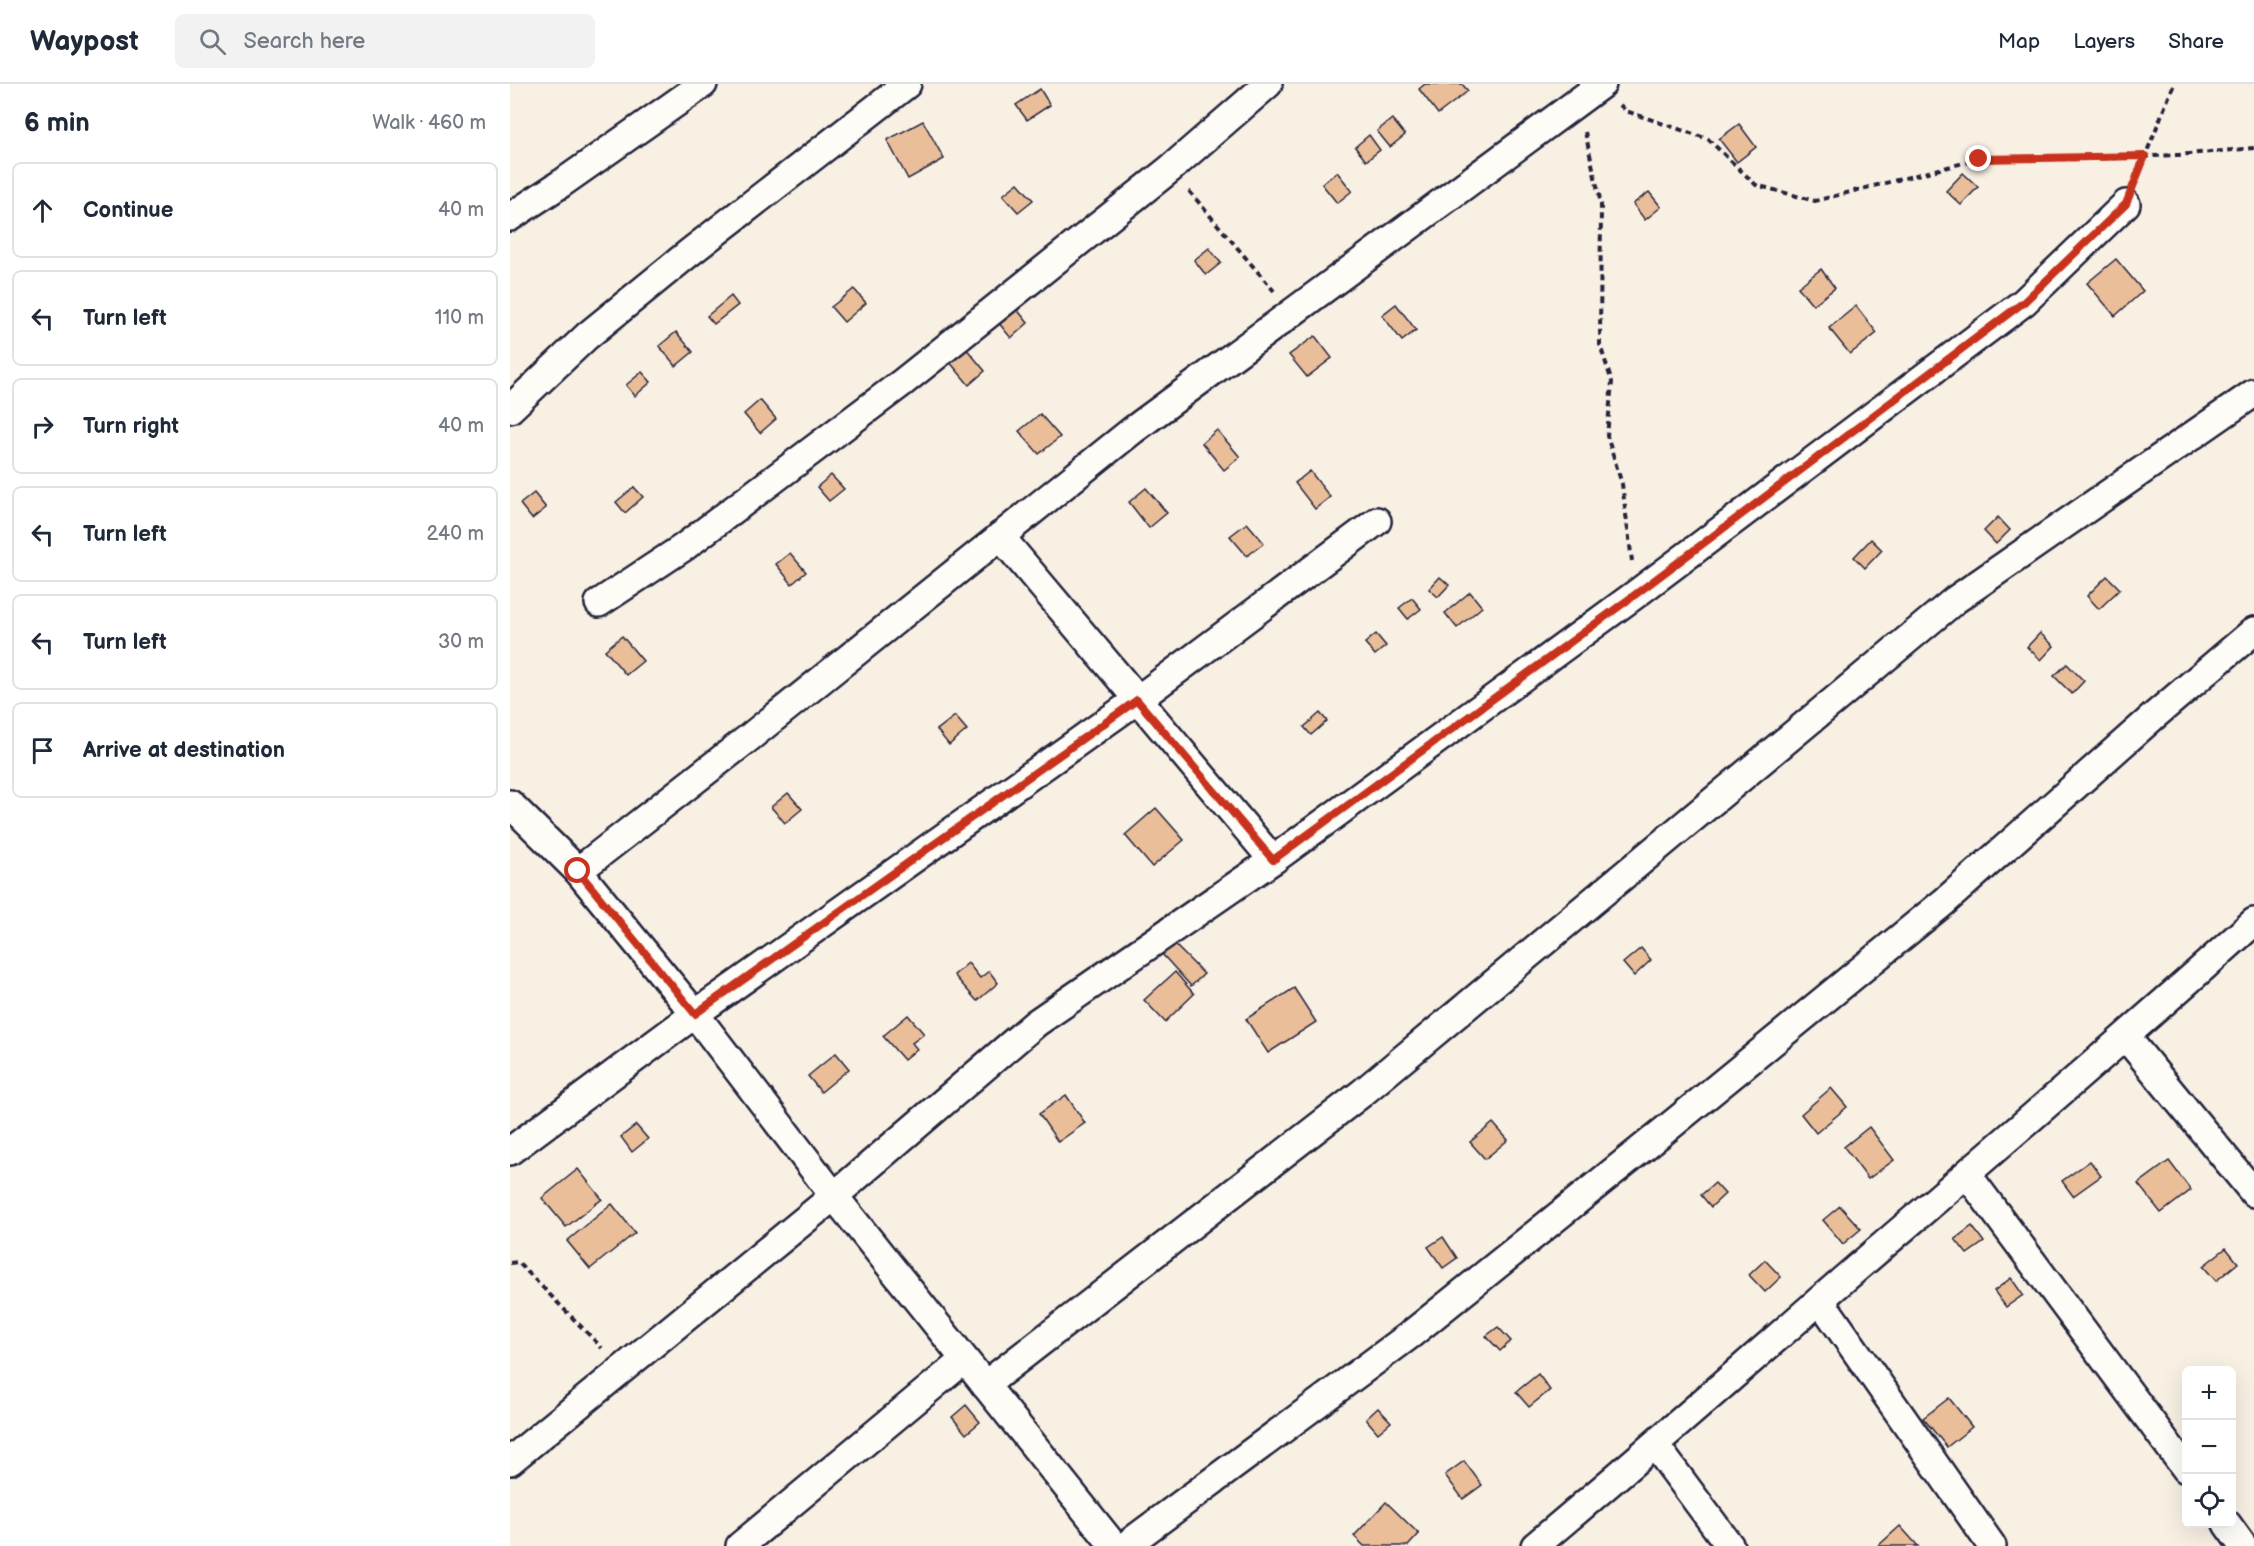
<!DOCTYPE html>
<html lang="en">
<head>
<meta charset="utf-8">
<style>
  :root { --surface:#fff; --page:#f2f2f3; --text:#1f2937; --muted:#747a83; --line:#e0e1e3 }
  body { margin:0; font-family:"Balsamiq Sans",sans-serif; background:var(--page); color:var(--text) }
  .controls { position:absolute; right:18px; bottom:18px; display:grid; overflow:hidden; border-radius:9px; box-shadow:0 6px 24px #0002 }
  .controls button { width:54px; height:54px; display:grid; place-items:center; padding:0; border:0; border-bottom:2px solid var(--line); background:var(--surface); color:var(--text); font:30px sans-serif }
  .stop { position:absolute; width:18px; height:18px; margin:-14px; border:4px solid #c8321e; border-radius:50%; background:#fff }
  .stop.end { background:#c8321e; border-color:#fff; box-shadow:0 2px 6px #0008 }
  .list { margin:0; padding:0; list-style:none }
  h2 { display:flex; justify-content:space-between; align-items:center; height:78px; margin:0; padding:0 24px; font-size:26px }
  h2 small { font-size:20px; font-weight:400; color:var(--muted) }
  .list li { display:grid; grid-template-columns:39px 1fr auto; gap:18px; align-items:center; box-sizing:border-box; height:96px; margin:0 12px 12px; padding:0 12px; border:2px solid var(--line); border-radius:9px }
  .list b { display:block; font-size:22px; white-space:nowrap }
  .list em { font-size:20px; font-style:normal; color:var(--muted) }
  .icon { flex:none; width:33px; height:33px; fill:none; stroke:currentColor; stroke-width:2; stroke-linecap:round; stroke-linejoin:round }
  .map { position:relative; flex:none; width:1744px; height:1462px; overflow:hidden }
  header { display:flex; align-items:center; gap:36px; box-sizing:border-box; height:84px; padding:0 30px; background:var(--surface); border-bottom:2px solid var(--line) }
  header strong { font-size:28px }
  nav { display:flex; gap:33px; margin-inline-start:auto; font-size:21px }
  .search { width:420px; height:54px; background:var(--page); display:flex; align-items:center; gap:15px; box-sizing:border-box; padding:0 21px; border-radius:9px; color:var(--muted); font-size:22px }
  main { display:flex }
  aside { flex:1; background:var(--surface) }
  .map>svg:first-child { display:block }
  .building { fill:#ebbe9a; stroke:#22223b; stroke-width:1.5 }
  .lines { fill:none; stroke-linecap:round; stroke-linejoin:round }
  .street-casing { stroke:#22223b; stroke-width:32 }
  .path { stroke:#22223b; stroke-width:4; stroke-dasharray:6 4.5; stroke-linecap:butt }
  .street { stroke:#fdfcf7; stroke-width:27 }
  .route { stroke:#c8321e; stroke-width:8 }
</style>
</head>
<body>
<header>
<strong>Waypost</strong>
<div class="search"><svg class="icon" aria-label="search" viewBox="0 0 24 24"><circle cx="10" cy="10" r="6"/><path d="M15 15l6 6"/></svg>Search here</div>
<nav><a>Map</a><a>Layers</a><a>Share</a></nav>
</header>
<main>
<aside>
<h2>6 min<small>Walk · 460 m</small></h2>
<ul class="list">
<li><svg class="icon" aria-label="ahead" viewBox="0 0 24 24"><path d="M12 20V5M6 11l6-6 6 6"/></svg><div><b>Continue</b></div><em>40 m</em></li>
<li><svg class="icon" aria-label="left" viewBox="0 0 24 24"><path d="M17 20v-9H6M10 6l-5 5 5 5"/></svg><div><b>Turn left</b></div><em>110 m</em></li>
<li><svg class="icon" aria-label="right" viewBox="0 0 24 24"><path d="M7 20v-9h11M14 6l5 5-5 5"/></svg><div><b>Turn right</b></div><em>40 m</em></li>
<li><svg class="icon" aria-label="left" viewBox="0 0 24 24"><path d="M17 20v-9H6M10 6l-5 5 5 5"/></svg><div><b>Turn left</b></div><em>240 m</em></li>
<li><svg class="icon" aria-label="left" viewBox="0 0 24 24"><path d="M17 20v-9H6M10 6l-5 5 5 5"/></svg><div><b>Turn left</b></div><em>30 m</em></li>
<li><svg class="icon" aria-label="arrive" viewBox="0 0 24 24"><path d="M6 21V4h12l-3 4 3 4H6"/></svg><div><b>Arrive at destination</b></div></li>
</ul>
</aside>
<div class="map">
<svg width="1744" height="1462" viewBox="0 0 1744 1462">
  <rect width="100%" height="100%" fill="#f9f0e4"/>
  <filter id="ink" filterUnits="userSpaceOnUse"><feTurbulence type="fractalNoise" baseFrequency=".0167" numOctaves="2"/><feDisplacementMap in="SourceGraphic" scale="12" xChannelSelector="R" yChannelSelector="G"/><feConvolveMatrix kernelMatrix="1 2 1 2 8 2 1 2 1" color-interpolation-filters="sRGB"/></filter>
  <g filter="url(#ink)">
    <g class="building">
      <path d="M915,0H952L958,7L928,30L909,5Z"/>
      <path d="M530,5L540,21L517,36L506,21Z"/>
      <path d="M882,35L895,51L880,63L867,47Z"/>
      <path d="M413,37L434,75L398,95L377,56Z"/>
      <path d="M1229,40L1246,63L1227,78L1209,55Z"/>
      <path d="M859,51L870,66L856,77L845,63Z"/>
      <path d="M827,88L842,107L827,119L812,100Z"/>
      <path d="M1453,89L1468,103L1451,121L1436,107Z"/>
      <path d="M508,99L523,116L508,128L493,111Z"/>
      <path d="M1139,108L1151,123L1135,136L1123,120Z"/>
      <path d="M699,164L711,179L696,191L684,176Z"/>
      <path d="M1606,175L1633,207L1605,232L1577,199Z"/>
      <path d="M1311,185L1325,204L1303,221L1288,203Z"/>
      <path d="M344,205L356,219L334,238L321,223Z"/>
      <path d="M221,212L228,221L204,240L197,232Z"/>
      <path d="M886,220L906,246L892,257L872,231Z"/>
      <path d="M1346,222L1367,249L1340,270L1319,244Z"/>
      <path d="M505,223L518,239L501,254L488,238Z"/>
      <path d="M166,248L183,268L166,282L149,262Z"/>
      <path d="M805,252L822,274L797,293L779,271Z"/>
      <path d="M455,263L475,287L459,301L439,277Z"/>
      <path d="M132,288L141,298L125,312L116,301Z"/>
      <path d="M250,316L266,335L250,349L234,330Z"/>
      <path d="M530,330L550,353L529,370L509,347Z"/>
      <path d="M707,346L730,373L714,386L692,359Z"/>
      <path d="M800,387L820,413L805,425L785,399Z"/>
      <path d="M321,391L334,405L319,417L307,403Z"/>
      <path d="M124,403L133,413L115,429L106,418Z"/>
      <path d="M636,404L657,429L639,444L619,418Z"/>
      <path d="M24,409L36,424L22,435L10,420Z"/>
      <path d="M1488,433L1500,446L1486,460L1474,447Z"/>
      <path d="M737,439L754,459L737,472L720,452Z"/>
      <path d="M1361,455L1372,466L1355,484L1344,473Z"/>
      <path d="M280,469L296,488L282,500L266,480Z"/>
      <path d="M1597,492L1610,505L1589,525L1577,512Z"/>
      <path d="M930,493L939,501L928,513L919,505Z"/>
      <path d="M960,508L972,523L947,544L935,529Z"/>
      <path d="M902,514L911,525L898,535L889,524Z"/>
      <path d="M1530,549L1544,562L1531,576L1517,563Z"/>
      <path d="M866,550L876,562L865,571L855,559Z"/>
      <path d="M112,552L133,577L116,591L95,566Z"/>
      <path d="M1557,580L1574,597L1562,610L1544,592Z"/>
      <path d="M810,629L817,637L801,651L794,643Z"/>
      <path d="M445,632L457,646L439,661L427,646Z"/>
      <path d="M278,709L292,725L275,739L261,723Z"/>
      <path d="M646,724L674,756L642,783L615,751Z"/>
      <path d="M663,859L694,890L681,902L652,870Z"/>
      <path d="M1131,864L1141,876L1124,892L1113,879Z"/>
      <path d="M458,879L470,894L479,887L488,899L467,917L444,891Z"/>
      <path d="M665,888L684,910L655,938L634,916Z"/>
      <path d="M784,904L806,938L758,969L736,935Z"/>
      <path d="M398,931L414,950L402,959L407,965L394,976L373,952Z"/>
      <path d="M326,969L339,985L311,1008L298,992Z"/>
      <path d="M1321,1004L1337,1023L1306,1049L1291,1030Z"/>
      <path d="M556,1011L575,1039L548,1058L529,1030Z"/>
      <path d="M983,1039L998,1056L975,1075L960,1058Z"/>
      <path d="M126,1041L138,1055L122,1068L111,1053Z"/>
      <path d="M1359,1043L1384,1076L1358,1095L1334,1063Z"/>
      <path d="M1580,1077L1591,1092L1563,1112L1552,1097Z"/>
      <path d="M1659,1077L1681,1106L1651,1129L1628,1100Z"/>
      <path d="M68,1085L92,1115L56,1143L32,1114Z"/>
      <path d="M1205,1099L1215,1110L1201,1123L1191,1111Z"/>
      <path d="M102,1120L125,1149L80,1185L57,1157Z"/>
      <path d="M1330,1122L1351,1145L1333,1160L1313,1136Z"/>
      <path d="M1462,1142L1474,1158L1457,1170L1445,1155Z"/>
      <path d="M933,1153L947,1174L933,1184L918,1163Z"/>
      <path d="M1716,1164L1728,1179L1706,1197L1693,1182Z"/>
      <path d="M1255,1176L1271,1193L1255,1208L1239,1191Z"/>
      <path d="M1501,1194L1513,1211L1496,1223L1484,1207Z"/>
      <path d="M988,1243L1001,1257L990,1267L976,1252Z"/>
      <path d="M1028,1290L1040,1306L1019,1323L1006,1308Z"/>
      <path d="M1439,1314L1462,1343L1437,1363L1413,1334Z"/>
      <path d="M456,1321L470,1338L456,1350L442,1333Z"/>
      <path d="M868,1324L881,1338L868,1349L856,1335Z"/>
      <path d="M954,1377L972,1401L953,1415L935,1391Z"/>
      <path d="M876,1418L909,1450L898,1462H854L844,1452Z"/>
      <path d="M1390,1442L1408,1462H1368Z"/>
    </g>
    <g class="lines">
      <g class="street-casing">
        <g id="street">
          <path d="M0,133L52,99L193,0"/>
          <path d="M0,325L77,252L179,169L397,0"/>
          <path d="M490,452L763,776"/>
          <path d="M89,519L174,463L393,298L660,85L758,0"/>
          <path d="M0,720L68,787L185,930L324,1112L604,1462"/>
          <path d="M68,787L240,653L623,346L1092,0"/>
          <path d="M1616,953L1744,1109"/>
          <path d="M0,1067L185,930L627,616L867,437"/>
          <path d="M1457,1090L1676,1385"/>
          <path d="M1310,1216L1482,1462"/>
          <path d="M475,1301L852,1009L1445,516L1744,309"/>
          <path d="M1145,1361L1220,1462"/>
          <path d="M0,1377L324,1112L526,939L763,776L1126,510L1514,218L1616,120"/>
          <path d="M1717,1440L1733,1462"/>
          <path d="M230,1462L454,1276"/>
          <path d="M615,1462L900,1251L1160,1042L1434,818L1644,632L1744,547"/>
          <path d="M1025,1462C1122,1381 1216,1298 1311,1215C1456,1090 1602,966 1744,838"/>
        </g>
      </g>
      <g class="path">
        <path d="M1110,21L1116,27L1198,55L1246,101L1305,117L1469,75L1588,74L1668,71L1744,64"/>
        <path d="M1075,48L1091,120L1090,261L1102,298L1097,352L1112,400L1122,477"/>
        <path d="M1626,95L1664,0"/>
        <path d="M679,107L764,207"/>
        <path d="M0,1179L8,1178L92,1264"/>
      </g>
      <use href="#street" class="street"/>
    </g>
  </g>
  <g class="lines" filter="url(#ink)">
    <path class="route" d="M68,787L185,930L627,616L763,776L1126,510L1514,218L1616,120L1635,72L1469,75"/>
  </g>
</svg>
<div class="controls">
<button>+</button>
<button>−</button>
<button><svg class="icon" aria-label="locate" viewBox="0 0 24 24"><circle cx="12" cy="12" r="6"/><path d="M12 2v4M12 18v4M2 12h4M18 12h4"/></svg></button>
</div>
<div class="stop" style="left:68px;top:787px"></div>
<div class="stop end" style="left:1469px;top:75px"></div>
</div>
</main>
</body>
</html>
